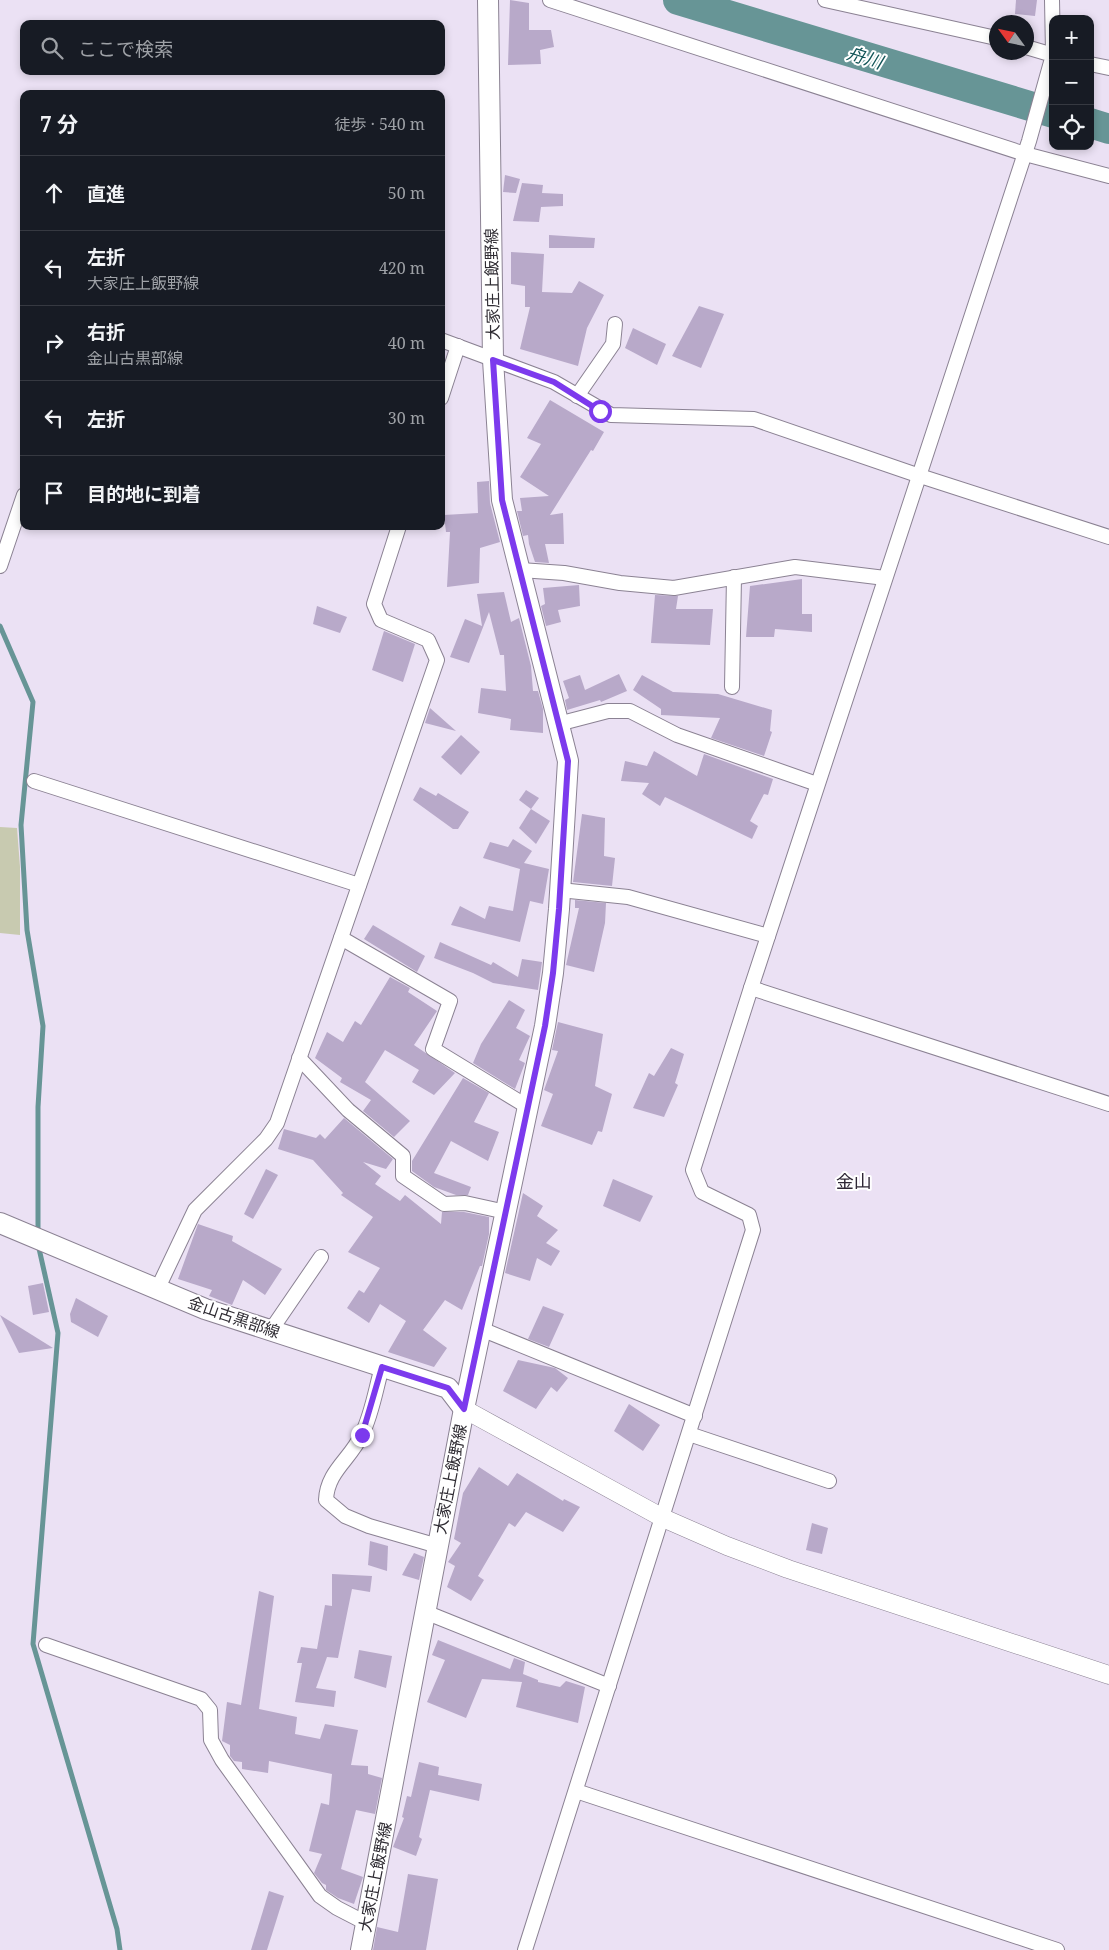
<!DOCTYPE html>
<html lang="ja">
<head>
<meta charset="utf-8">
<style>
  :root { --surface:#171b24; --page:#242831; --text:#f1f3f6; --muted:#9ea1a6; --line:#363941 }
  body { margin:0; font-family:"Noto Serif","Noto Sans JP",serif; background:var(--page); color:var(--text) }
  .controls { position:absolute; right:15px; top:15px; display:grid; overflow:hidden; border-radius:10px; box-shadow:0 2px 8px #0003 }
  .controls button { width:45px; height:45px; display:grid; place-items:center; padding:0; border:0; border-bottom:1px solid var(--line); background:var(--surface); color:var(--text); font:25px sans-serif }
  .compass { position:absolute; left:989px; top:15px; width:45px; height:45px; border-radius:50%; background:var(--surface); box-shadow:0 2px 8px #0003; rotate:303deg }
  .stop { position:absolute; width:15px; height:15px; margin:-11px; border:4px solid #7c3aed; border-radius:50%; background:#fff }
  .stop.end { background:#7c3aed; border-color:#fff; box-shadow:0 1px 5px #0008 }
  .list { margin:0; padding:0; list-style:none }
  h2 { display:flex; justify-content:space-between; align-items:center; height:65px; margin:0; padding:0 20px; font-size:21px }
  h2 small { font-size:16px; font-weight:400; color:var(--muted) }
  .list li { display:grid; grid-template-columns:32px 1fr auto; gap:15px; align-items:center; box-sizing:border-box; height:75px; padding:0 20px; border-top:1px solid var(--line) }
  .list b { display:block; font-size:19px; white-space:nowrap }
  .list p { margin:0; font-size:16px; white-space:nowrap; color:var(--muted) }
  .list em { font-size:16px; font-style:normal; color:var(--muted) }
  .icon { flex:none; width:28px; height:28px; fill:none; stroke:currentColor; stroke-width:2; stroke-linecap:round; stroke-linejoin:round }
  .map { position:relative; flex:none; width:1109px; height:1950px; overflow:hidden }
  .search { position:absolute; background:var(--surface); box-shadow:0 2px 8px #0003; left:20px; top:20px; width:425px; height:55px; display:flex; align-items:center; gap:12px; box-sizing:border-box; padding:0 18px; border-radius:10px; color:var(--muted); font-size:19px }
  .panel { position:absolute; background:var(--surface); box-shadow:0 2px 8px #0003; left:20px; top:90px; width:425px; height:440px; border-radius:10px }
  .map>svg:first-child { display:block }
  .green { fill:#c8cab0 }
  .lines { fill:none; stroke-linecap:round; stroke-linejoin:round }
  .stream { stroke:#679596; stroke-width:5 }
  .river { stroke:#679596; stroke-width:30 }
  .building { fill:#b8a9c9 }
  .minor-casing { stroke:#8b8293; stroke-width:16 }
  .tertiary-casing { stroke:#8b8293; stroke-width:19 }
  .secondary-casing { stroke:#8b8293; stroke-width:22 }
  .minor { stroke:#fff; stroke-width:14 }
  .tertiary { stroke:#fff; stroke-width:18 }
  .secondary { stroke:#fff; stroke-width:20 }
  .route { stroke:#7c3aed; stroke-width:6 }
  .labels { text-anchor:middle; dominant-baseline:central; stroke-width:4; stroke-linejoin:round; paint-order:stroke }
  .street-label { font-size:16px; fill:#2f2c33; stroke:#fff }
  .water-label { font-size:18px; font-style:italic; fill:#115457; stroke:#fff }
  .neighbourhood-label { font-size:18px; fill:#2f2736; stroke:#fff }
</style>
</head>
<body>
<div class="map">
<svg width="1109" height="1950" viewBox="0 0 1109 1950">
  <rect width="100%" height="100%" fill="#ebe1f4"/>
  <path class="green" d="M0,827L17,828L20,867V935L0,933Z"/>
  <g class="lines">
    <g class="stream">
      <path d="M0,626L33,702L21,825L27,930L43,1026L38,1107V1233"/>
      <path d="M38,1244L58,1333L33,1644L117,1929L120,1950"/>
    </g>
    <g class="river">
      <path d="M678,0L1053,113"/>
      <path d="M1090,123L1109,129"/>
    </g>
  </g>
  <g class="building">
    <path d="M510,0L529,3V30H551L554,47L540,50L541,64L508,65Z"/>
    <path d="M1016,0H1037L1035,16L1015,14Z"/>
    <path d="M505,175L520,179L516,193L503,192Z"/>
    <path d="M522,183L543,185L542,193L563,194V206L541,207L539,222L513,221Z"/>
    <path d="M549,235L595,238L594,248H549Z"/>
    <path d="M511,252L544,254L542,292L572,293L579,281L604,295L587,328L578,366L520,349L530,307H525V286L511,284Z"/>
    <path d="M699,306L724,314L701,368L672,356Z"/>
    <path d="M633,328L666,344L657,365L625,348Z"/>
    <path d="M550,400L604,432L593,451L591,450L550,515L563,513L564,544H545L549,563L535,562L529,544L528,535L523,536L517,511H522L520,498L549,496L520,477L541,444L527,438Z"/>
    <path d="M489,481L490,503L500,542L480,548L479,583L447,587L450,532H446L444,515L478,513L477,482Z"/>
    <path d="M802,579V614H812V632L775,629L774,637H746L750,586Z"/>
    <path d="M579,585L580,606L558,610L561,622L546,626L541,606L545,604L543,588Z"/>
    <path d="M504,592L511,622L519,618L531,666L533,691H538L543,709V733L510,730L511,719L478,713L481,688L506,691L504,655H500L489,612L469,663L450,657L465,619L482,626L477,594Z"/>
    <path d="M655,595L678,596L676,609H713L710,645L651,643Z"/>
    <path d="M317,606L347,617L340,633L313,624Z"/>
    <path d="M384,631L415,644L403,682L372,670Z"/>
    <path d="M619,674L627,691L601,702L600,700L567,710L565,700L569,698L563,681L580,675L585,690Z"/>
    <path d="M642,675L673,692L718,694L772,710L770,731L772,732L764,756L711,738L720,718L661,715V709L633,690Z"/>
    <path d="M430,708L456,731L425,723Z"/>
    <path d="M461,735L480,752L461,775L441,757Z"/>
    <path d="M654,751L697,776L704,754L773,779L768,795L764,794L750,821L758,826L752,839L665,797L660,806L642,794L649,783L621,781L625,761L647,766Z"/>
    <path d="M420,787L436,796L438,793L469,812L458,829H453L413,800Z"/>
    <path d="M526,790L539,798L531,809L519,800Z"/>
    <path d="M531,809L550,821L536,844L519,828Z"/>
    <path d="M582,814L605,818L604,856L615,858L612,886L573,882Z"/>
    <path d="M513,839L532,851L524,863L549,869L543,904L530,901L520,942L451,925L460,906L485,919L489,906L513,911L520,869L483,858L490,842L508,847Z"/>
    <path d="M575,900L606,903L605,923L594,972L566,965L579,908H575Z"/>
    <path d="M373,925L425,956L417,972L364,939Z"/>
    <path d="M440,942L491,965L493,962L518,977L522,959L542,962L538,990L493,983L473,973L434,958Z"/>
    <path d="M390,977L410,988L408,992L437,1011L414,1045L455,1073L434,1095L412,1082L419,1070L385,1050L365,1082L410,1121L394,1137L363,1111L371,1100L340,1082L342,1078L315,1058L327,1032L343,1042L355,1021L361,1025Z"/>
    <path d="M509,1000L525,1010L516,1028L530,1036L519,1060L525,1063L515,1089L473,1063L481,1044Z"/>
    <path d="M558,1022L603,1034L595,1086L612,1094L602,1132L598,1131L592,1145L541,1126L553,1094L544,1090L558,1051L552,1050Z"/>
    <path d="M671,1048L684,1054L675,1083L678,1085L664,1117L633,1108L649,1073L654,1076Z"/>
    <path d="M463,1078L489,1093L474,1122L499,1132L488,1161L451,1141L434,1173L471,1187L468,1195H456L434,1187L412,1171V1161Z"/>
    <path d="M344,1118L393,1159L386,1169L363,1162L381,1176L375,1184L400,1201L405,1195L441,1224L442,1212H464L489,1217V1234L482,1266H480L462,1310L445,1300L423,1330L447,1348L434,1367L388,1352L406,1321L380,1304L369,1323L347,1308L359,1290L364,1293L380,1268L348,1252L373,1217L341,1195L343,1193L313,1160L278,1149L284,1129L316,1138L320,1134L325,1139Z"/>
    <path d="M266,1169L278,1175L253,1219L244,1214Z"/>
    <path d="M613,1179L653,1196L640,1222L603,1206Z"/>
    <path d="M523,1193L543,1206L537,1216L558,1230L546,1243L560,1251L551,1266L537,1258L530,1281L505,1273Z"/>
    <path d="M198,1224L233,1236L232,1241L282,1269L265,1295L243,1280L232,1305L209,1296L212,1290L178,1279Z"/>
    <path d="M43,1283L49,1312L33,1315L28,1286Z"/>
    <path d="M76,1298L108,1316L98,1337L71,1322L70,1314Z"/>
    <path d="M543,1306L564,1314L549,1347L528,1339Z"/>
    <path d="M0,1315L53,1348L19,1353Z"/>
    <path d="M518,1360L555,1368L568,1378L557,1392L551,1387L536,1409L503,1391Z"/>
    <path d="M629,1404L660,1425L643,1451L614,1431Z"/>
    <path d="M479,1467L508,1486L517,1473L563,1501L564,1499L580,1507L563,1532L526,1512L515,1527L509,1523L478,1576L484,1580L471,1601L447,1587L455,1566L448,1562L461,1543L454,1539L463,1493Z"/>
    <path d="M812,1523L828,1528L822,1554L806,1550Z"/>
    <path d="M370,1541L388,1546L387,1571L368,1565Z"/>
    <path d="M414,1553L424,1557L419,1580L402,1575Z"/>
    <path d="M332,1574L372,1576L370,1592L352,1589L338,1658L327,1657L316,1688L336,1691L334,1707L295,1702L302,1663H297L301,1647L317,1649L325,1605L332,1606Z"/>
    <path d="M259,1591L274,1596L259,1709L297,1717L295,1734L320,1739L325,1724L358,1730L351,1765L368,1766V1774L382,1778L375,1814L356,1810L341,1869L363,1877L354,1904L338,1898L326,1890V1885L322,1883L314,1873L322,1854L309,1851L321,1803L329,1805L332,1774L269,1761L268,1773L242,1769V1762L234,1761L230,1756V1745L222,1741L227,1702L241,1705Z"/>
    <path d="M438,1640L510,1669L514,1658L525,1662L523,1674L538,1680V1682L560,1687L566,1681L585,1687L578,1723L516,1707L522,1682L482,1679L466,1718L427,1702L445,1660L432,1655Z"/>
    <path d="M359,1650L392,1656L386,1688L354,1678Z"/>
    <path d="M419,1762L439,1767L438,1775L482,1784L479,1801L430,1790L419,1837L422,1839L416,1856L393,1847L404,1818L402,1817L407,1796L411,1797Z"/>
    <path d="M408,1874L438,1879L426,1950H373L377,1927L398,1932Z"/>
    <path d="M269,1891L284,1896L267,1950H251Z"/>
  </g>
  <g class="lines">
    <g class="minor-casing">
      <g id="minor">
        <path d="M550,0L1025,154L1109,176"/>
        <path d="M825,0L996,38"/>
        <path d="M1052,0L1053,52"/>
        <path d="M1090,64L1109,68"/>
        <path d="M441,340L554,382L611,415L754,419L920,476L1109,537"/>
        <path d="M577,396L613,344L615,324"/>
        <path d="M441,398L458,346"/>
        <path d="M0,566L24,495"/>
        <path d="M520,570L564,573L620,583L674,588L795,567L885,578"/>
        <path d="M732,687L734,577"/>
        <path d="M558,724L608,711H630L677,735L817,784"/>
        <path d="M34,781L359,885"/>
        <path d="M560,890L628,897L768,936"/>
        <path d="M341,938L450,1001L433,1049L528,1107"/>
        <path d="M751,988L1109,1104"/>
        <path d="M299,1058L348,1110L403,1156V1176L444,1204L465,1203L506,1212"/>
        <path d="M157,1290L195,1210L266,1139L277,1123L437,660L428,640L381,620L374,604L399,526"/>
        <path d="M481,1329L695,1416"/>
        <path d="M271,1330L321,1257"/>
        <path d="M382,1367C376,1388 372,1414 362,1434C351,1459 327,1471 326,1500L345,1516L369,1526L438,1546"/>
        <path d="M689,1434L829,1481"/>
        <path d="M425,1612L609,1686"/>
        <path d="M46,1645L201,1699L210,1710L211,1740L222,1760L300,1868L320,1896L337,1908L366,1923"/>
        <path d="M576,1791L1057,1950"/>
        <path d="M525,1950L753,1230L749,1215L702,1192L693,1170L751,988L1029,141L1053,55L1026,47"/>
      </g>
    </g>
    <g class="tertiary-casing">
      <path id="tertiary" d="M464,1409L663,1518L727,1546L788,1569L1109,1675"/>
    </g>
    <g class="secondary-casing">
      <g id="secondary">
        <path d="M0,1223L205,1309L448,1388L464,1409"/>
        <path d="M361,1950L464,1409L545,1026L553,973L559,909L568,761L502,500L493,360L488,0"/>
      </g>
    </g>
    <use href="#minor" class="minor"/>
    <use href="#tertiary" class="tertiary"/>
    <use href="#secondary" class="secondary"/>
  </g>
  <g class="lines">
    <path class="route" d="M362,1435L382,1367L448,1388L464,1409L545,1026L553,973L559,909L568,761L502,500L493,360L554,382L600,411"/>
  </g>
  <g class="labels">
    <g class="street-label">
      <text transform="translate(492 284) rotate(-91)">大家庄上飯野線</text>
      <text transform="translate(234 1317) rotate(19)">金山古黒部線</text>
      <text transform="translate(450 1479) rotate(-79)">大家庄上飯野線</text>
      <text transform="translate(375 1877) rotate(-79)">大家庄上飯野線</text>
    </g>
    <g class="water-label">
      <text transform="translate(865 57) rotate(17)">舟川</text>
    </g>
    <g class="neighbourhood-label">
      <text x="854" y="1181">金山</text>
    </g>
  </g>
</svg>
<div class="controls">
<button>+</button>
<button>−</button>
<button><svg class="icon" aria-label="locate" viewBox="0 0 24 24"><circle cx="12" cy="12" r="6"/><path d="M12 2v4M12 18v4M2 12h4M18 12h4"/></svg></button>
</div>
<svg class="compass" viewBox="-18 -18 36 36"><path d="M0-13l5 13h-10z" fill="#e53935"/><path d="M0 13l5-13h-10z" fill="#9ea1a6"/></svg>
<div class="stop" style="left:600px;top:411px"></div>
<div class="stop end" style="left:362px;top:1435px"></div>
<div class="search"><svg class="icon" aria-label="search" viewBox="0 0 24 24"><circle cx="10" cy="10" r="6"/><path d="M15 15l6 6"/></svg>ここで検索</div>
<section class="panel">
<h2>7 分<small>徒歩 · 540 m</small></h2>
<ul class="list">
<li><svg class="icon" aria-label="ahead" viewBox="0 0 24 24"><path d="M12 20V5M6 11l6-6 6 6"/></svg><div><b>直進</b></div><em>50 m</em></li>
<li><svg class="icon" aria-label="left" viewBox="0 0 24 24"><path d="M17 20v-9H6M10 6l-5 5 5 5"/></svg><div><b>左折</b><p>大家庄上飯野線</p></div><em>420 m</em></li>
<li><svg class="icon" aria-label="right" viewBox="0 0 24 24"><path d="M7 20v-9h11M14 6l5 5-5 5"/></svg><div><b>右折</b><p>金山古黒部線</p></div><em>40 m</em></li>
<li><svg class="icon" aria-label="left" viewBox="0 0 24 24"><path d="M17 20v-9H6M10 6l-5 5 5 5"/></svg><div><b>左折</b></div><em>30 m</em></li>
<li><svg class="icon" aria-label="arrive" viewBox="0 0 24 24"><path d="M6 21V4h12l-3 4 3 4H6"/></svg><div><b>目的地に到着</b></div></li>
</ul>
</section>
</div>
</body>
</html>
